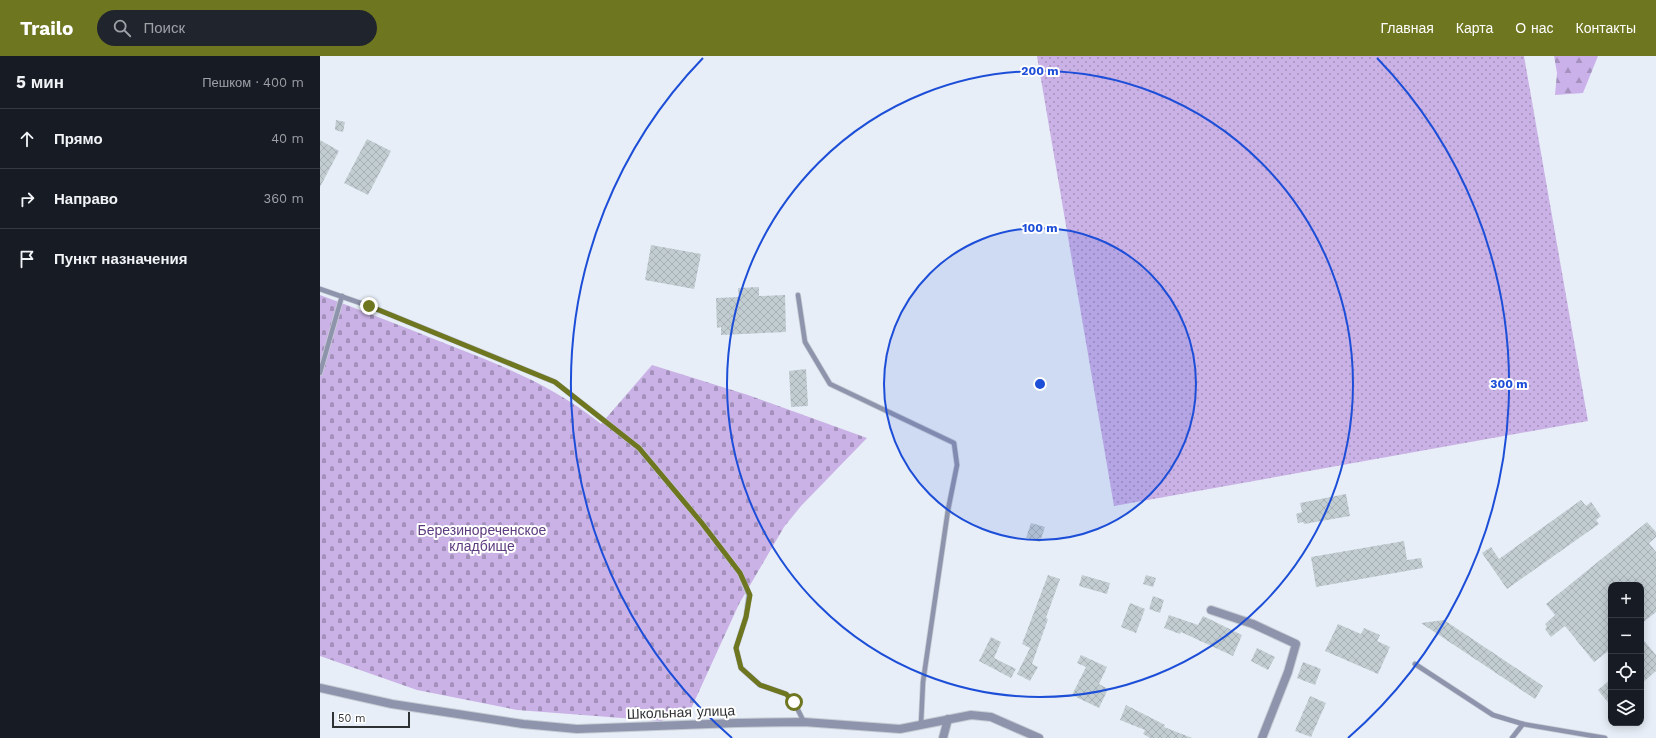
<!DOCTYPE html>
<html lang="ru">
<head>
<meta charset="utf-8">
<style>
  :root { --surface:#171b24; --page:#20242c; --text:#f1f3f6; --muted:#9ea1a6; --line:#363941; --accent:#6e7620 }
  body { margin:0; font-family:"Work Sans",sans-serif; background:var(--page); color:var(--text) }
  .controls { position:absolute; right:12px; bottom:12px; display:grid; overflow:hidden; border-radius:8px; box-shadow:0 2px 10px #0003 }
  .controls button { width:36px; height:36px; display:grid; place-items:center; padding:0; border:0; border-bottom:1px solid var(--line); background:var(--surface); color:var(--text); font:20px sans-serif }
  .scale { position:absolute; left:12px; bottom:10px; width:78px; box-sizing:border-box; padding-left:4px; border:2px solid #2f3235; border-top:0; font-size:11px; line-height:14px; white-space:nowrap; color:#2f3235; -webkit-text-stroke:3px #fff; paint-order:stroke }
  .stop { position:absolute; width:12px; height:12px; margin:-9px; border:3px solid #6e7620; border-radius:50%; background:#fff }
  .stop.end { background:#6e7620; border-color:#fff; box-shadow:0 1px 4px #0008 }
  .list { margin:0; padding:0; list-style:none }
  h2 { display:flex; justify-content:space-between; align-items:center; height:52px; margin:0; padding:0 16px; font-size:17px }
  h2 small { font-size:13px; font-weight:400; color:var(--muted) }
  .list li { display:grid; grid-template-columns:26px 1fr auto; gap:12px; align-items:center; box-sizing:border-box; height:60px; padding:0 16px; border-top:1px solid var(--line) }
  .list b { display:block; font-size:15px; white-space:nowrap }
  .list em { font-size:13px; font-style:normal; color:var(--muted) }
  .icon { flex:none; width:22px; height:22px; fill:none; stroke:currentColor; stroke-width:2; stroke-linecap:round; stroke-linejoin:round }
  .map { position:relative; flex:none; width:1336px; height:682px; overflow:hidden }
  header { display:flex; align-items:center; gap:24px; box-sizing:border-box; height:56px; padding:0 20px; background:var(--accent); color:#fff }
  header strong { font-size:19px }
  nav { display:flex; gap:22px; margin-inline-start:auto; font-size:14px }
  .search { width:280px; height:36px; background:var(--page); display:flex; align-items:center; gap:10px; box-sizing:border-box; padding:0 14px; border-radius:22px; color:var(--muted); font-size:15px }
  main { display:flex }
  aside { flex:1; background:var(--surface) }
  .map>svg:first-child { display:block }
  .grass { fill:url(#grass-dots) }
  .forest { fill:url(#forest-firs) }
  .cemetery { fill:url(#cemetery-stones) }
  .building { fill:url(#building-cross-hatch) }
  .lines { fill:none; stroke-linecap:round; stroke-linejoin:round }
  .service-casing { stroke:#c6ccd4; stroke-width:6 }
  .minor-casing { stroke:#c6ccd4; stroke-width:10 }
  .tertiary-casing { stroke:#c6ccd4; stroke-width:10 }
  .service { stroke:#8f94ad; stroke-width:4.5 }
  .minor { stroke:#8f94ad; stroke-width:8 }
  .tertiary { stroke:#8f94ad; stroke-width:8 }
  .route { stroke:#6e7620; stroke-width:5 }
  .ring { fill:none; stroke:#1d4ed8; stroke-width:2 }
  .labels { text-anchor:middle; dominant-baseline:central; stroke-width:4; stroke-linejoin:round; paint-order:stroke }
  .park-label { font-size:14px; fill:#5d3b7f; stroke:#fff }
  .street-label { font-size:14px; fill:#2f3235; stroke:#fff }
  .centre { fill:#1d4ed8; stroke:#fff; stroke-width:2 }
  .ring-label { font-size:12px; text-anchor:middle; font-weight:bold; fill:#1d4ed8; stroke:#fff; stroke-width:4; stroke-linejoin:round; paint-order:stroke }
</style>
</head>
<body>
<header>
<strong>Trailo</strong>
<div class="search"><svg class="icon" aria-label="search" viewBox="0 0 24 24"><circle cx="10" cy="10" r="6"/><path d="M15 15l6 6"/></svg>Поиск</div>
<nav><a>Главная</a><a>Карта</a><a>О нас</a><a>Контакты</a></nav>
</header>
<main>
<aside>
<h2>5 мин<small>Пешком · 400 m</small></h2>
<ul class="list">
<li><svg class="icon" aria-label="ahead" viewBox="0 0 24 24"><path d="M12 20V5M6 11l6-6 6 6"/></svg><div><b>Прямо</b></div><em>40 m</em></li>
<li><svg class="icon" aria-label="right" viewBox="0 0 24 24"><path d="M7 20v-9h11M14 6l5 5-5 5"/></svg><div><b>Направо</b></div><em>360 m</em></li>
<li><svg class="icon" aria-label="arrive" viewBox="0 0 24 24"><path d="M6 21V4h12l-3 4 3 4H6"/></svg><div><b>Пункт назначения</b></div></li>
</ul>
</aside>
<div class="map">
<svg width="1336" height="682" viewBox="0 0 1336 682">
  <defs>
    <pattern id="grass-dots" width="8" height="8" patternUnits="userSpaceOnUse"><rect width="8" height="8" fill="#cab2e6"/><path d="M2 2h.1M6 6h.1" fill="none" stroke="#a491bb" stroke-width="1.8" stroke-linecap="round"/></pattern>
    <pattern id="forest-firs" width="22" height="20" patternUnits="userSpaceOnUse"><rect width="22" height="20" fill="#cbb1ea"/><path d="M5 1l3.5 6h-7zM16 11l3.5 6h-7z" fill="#a591be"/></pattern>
    <pattern id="cemetery-stones" width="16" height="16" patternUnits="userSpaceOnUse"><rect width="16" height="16" fill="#cab2e6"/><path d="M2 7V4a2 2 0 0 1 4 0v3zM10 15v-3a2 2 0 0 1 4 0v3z" fill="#a491bb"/></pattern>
    <pattern id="building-cross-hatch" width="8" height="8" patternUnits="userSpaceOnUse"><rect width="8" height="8" fill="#c2cdd2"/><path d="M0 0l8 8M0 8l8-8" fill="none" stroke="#a7b0b5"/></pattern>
  </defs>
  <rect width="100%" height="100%" fill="#e7eef7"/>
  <path class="grass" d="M717,0H1204L1268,365L794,450Z"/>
  <path class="forest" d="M1234,0H1278L1263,37L1235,39L1237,17Z"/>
  <path class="cemetery" d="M0,239C40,254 80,269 119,285C176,307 234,329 281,368L332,309L428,339L547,382L481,450L464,471L419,548L370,655L341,665L197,654L97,634L0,600Z"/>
  <g class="building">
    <path d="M16,64L25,66L23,76L15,74Z"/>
    <path d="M47,83L71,95L48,139L24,127Z"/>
    <path d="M0,84L19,95L0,131Z"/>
    <path d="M331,189L381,198L374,233L325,224Z"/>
    <path d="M439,231V240L465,239L466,276L401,279V271L397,272L396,242L419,241L418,232Z"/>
    <path d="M486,313L488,350L471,351L469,315Z"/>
    <path d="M1026,438L1030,460L984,468L983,466L978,467L976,458L982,456L980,447Z"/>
    <path d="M1261,444L1266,450L1271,446L1281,460L1276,464L1279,468L1187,533L1162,497L1171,491L1179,503Z"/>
    <path d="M1327,466L1336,476V481L1329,487L1336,496V556L1321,568V529H1291V593L1274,606L1245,570L1231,581L1225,573L1227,571L1225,568L1235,559L1226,548Z"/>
    <path d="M711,467L725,471L720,486L706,482Z"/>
    <path d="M1084,485L1087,504L1101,502L1103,512L996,531L991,501Z"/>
    <path d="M728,519L740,523L726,562L728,563L712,608L718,611L710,625L697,618L710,592L702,588Z"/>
    <path d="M762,519L790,527L787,538L759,530Z"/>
    <path d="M826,519L836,522L833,531L823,528Z"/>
    <path d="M833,540L844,544L840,557L829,553Z"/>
    <path d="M810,547L825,553L816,577L801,571Z"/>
    <path d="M849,559L878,569L883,560L922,579L913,600L861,576L860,578L844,572Z"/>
    <path d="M1124,564L1223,630L1215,643L1101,567Z"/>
    <path d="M1018,568L1041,578L1044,572L1060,579L1057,585L1070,591L1058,618L1005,595Z"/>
    <path d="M671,581L681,586L674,602L696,613L691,622L659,605Z"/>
    <path d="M1321,581L1336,599V615L1321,628Z"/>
    <path d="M937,592L955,601L948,614L931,605Z"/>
    <path d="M761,599L787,611L779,628L788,633L779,652L752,639L766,611L757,607Z"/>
    <path d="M983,606L1001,613L995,629L977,622Z"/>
    <path d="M1291,623V650L1278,634Z"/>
    <path d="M990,640L1006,647L991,681L975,675Z"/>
    <path d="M806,649L845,669L844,671L872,682H830L823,678L825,674L800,664Z"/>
  </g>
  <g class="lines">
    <g class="service-casing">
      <g id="service">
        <path d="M0,233L49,250L235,326L319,392L381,466L420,517L429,539L426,561L416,592L421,612L440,629L466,638L474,646L484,666"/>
        <path d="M478,239L485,286L510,328L634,387L637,409L628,454L603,626L601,668"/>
        <path d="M0,317L22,240"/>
        <path d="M1095,608L1173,659L1203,668L1285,682"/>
        <path d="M1192,682L1203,668"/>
      </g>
    </g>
    <g class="minor-casing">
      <g id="minor">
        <path d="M891,554L933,568L976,588L968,616L942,682"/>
        <path d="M623,682L628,663"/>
      </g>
    </g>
    <g class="tertiary-casing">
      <path id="tertiary" d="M0,632L72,648L203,668L257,673L416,667L484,666L580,673L651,659L671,661L719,682"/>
    </g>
    <use href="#service" class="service"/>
    <use href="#minor" class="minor"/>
    <use href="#tertiary" class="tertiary"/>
  </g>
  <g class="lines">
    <path class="route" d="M49,250L235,326L319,392L381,466L420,517L430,539L426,561L416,592L421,612L440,629L466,638L474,646"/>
  </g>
  <circle cx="720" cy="328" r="156" fill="#1d4ed8" fill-opacity=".12"/>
  <g class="ring">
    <circle cx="720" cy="328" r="156"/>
    <circle cx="720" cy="328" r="313"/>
    <path d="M412 682A469 469 0 0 1 383 2M1057 2A469 469 0 0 1 1028 682"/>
  </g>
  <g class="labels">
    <g class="park-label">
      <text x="162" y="474">Березинореченское<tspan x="162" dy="16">кладбище</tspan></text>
    </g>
    <g class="street-label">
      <text transform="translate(361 656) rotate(-2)">Школьная улица</text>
    </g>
  </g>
  <circle cx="720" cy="328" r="6" class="centre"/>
  <g class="ring-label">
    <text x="720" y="19">200 m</text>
    <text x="720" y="176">100 m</text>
    <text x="1189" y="332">300 m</text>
  </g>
</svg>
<div class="controls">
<button>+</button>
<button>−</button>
<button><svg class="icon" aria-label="locate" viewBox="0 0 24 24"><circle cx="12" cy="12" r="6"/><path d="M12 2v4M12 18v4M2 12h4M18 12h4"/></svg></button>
<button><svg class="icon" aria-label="layers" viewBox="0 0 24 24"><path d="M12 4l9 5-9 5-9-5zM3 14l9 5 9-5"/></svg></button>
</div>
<div class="scale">50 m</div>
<div class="stop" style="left:474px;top:646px"></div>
<div class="stop end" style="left:49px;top:250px"></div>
</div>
</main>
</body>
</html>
